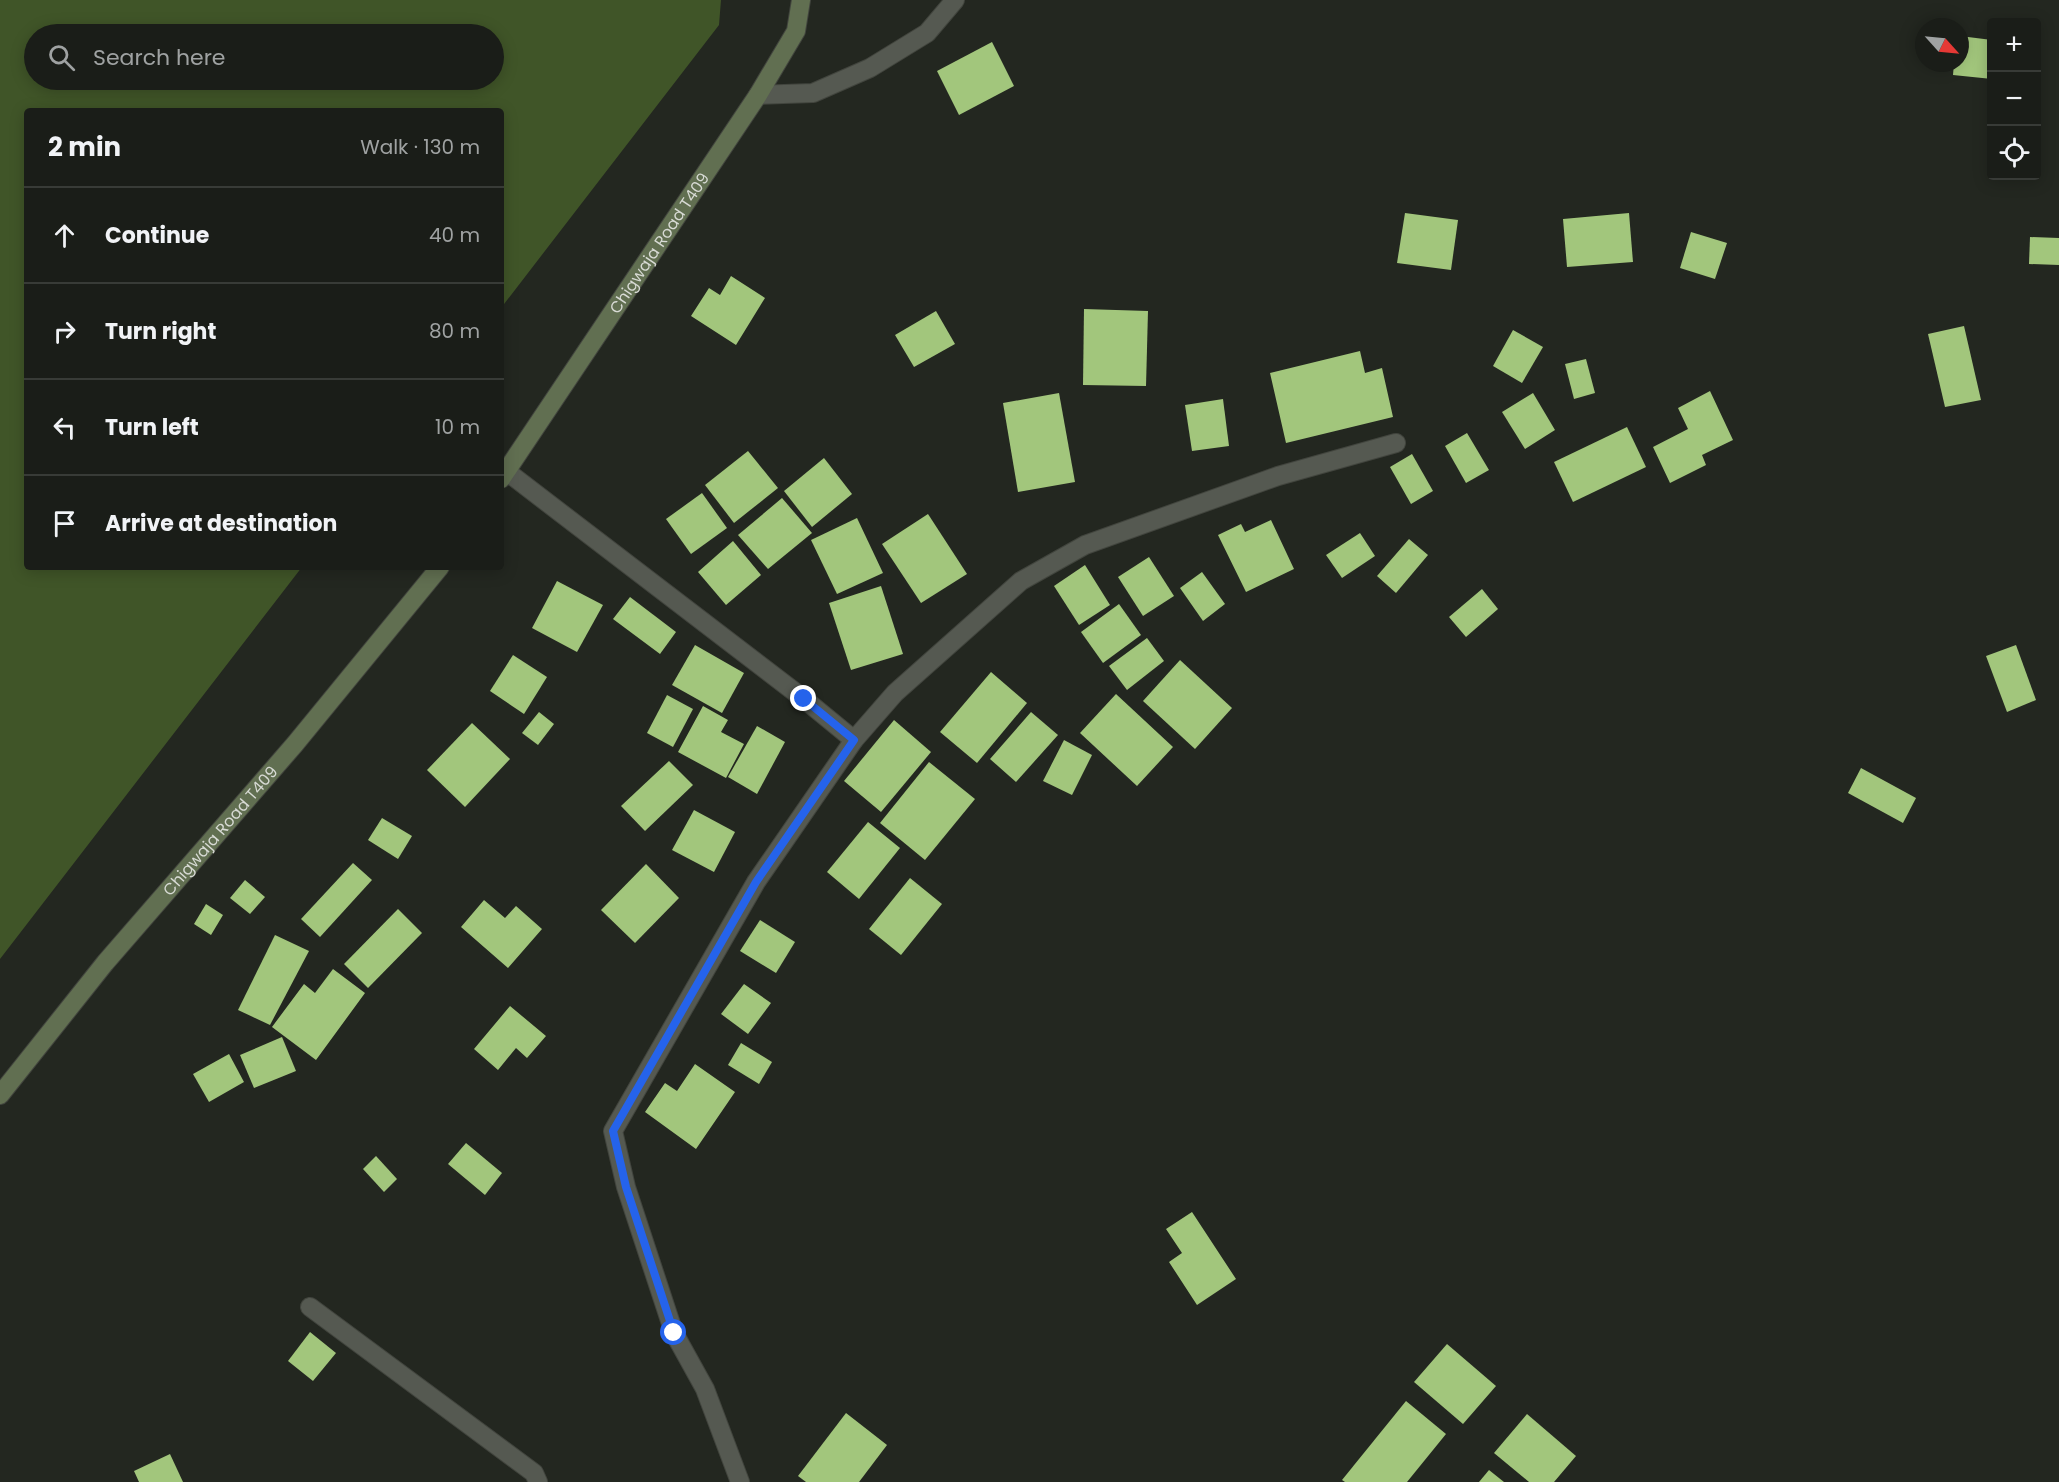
<!DOCTYPE html>
<html lang="en">
<head>
<meta charset="utf-8">
<style>
  :root { --surface:#1a1d18; --page:#272a25; --text:#f1f3f6; --muted:#9fa2a2; --line:#383b37 }
  body { margin:0; font-family:Poppins,sans-serif; background:var(--page); color:var(--text) }
  .controls { position:absolute; right:18px; top:18px; display:grid; overflow:hidden; border-radius:6px; box-shadow:0 3px 15px #0003 }
  .controls button { width:54px; height:54px; display:grid; place-items:center; padding:0; border:0; border-bottom:2px solid var(--line); background:var(--surface); color:var(--text); font:30px sans-serif }
  .compass { position:absolute; left:1915px; top:18px; width:54px; height:54px; border-radius:50%; background:var(--surface); box-shadow:0 3px 15px #0003; rotate:117deg }
  .stop { position:absolute; width:18px; height:18px; margin:-14px; border:4px solid #2563eb; border-radius:50%; background:#fff }
  .stop.end { background:#2563eb; border-color:#fff; box-shadow:0 2px 6px #0008 }
  .list { margin:0; padding:0; list-style:none }
  h2 { display:flex; justify-content:space-between; align-items:center; height:78px; margin:0; padding:0 24px; font-size:26px }
  h2 small { font-size:20px; font-weight:400; color:var(--muted) }
  .list li { display:grid; grid-template-columns:39px 1fr auto; gap:18px; align-items:center; box-sizing:border-box; height:96px; padding:0 24px; border-top:2px solid var(--line) }
  .list b { display:block; font-size:22px; white-space:nowrap }
  .list em { font-size:20px; font-style:normal; color:var(--muted) }
  .icon { flex:none; width:33px; height:33px; fill:none; stroke:currentColor; stroke-width:2; stroke-linecap:round; stroke-linejoin:round }
  .map { position:relative; flex:none; width:2059px; height:1482px; overflow:hidden }
  .search { position:absolute; background:var(--surface); box-shadow:0 3px 15px #0003; left:24px; top:24px; width:480px; height:66px; display:flex; align-items:center; gap:15px; box-sizing:border-box; padding:0 21px; border-radius:33px; color:var(--muted); font-size:22px }
  .panel { position:absolute; background:var(--surface); box-shadow:0 3px 15px #0003; left:24px; top:108px; width:480px; height:462px; border-radius:6px }
  .map>svg:first-child { display:block }
  .green { fill:#405528; fill-rule:evenodd }
  .building { fill:#a2c67c }
  .lines { fill:none; stroke-linecap:round; stroke-linejoin:round }
  .street-casing { stroke:#42453e; stroke-width:20 }
  .secondary-casing { stroke:#42453e; stroke-width:20 }
  .street { stroke:#555951; stroke-width:18 }
  .secondary { stroke:#616f51; stroke-width:18 }
  .route { stroke:#2563eb; stroke-width:8 }
  .labels { text-anchor:middle; dominant-baseline:central; stroke-width:6; stroke-linejoin:round; paint-order:stroke }
  .street-label { font-size:16px; fill:#d7dad4; stroke:#232720 }
</style>
</head>
<body>
<div class="map">
<svg width="2059" height="1482" viewBox="0 0 2059 1482">
  <rect width="100%" height="100%" fill="#232720"/>
  <path class="green" d="M0,0H721L719,25L501,308V111H27V567H302L0,959ZM34,34H494V80H34Z"/>
  <g class="building">
    <path d="M1960,36L1992,40V79L1953,75L1954,63H1960Z"/>
    <path d="M992,42L1014,86L959,115L937,71Z"/>
    <path d="M1405,213L1458,220L1451,270L1397,263Z"/>
    <path d="M1629,213L1633,262L1567,267L1563,219Z"/>
    <path d="M1691,232L1727,243L1715,279L1680,268Z"/>
    <path d="M2030,237L2059,238V265L2029,264Z"/>
    <path d="M731,276L765,298L736,345L691,316L709,288L720,295Z"/>
    <path d="M1084,309L1148,311L1146,386L1083,385Z"/>
    <path d="M936,311L955,344L914,367L895,335Z"/>
    <path d="M1964,326L1981,400L1945,407L1928,334Z"/>
    <path d="M1513,330L1543,347L1522,383L1493,366Z"/>
    <path d="M1360,351L1365,373L1382,368L1393,417L1286,443L1270,373Z"/>
    <path d="M1586,359L1595,393L1574,399L1565,364Z"/>
    <path d="M1710,391L1733,440L1702,455L1706,465L1670,483L1653,447L1688,429L1678,408Z"/>
    <path d="M1059,393L1075,482L1018,492L1003,403Z"/>
    <path d="M1533,393L1555,430L1525,449L1502,412Z"/>
    <path d="M1223,399L1229,446L1192,451L1185,405Z"/>
    <path d="M1627,427L1646,467L1573,502L1554,462Z"/>
    <path d="M1467,433L1489,470L1466,483L1445,446Z"/>
    <path d="M748,451L778,488L734,523L705,485Z"/>
    <path d="M1412,454L1433,491L1411,504L1390,467Z"/>
    <path d="M824,458L852,494L812,527L784,491Z"/>
    <path d="M702,493L727,528L691,554L666,519Z"/>
    <path d="M782,498L812,533L768,569L738,535Z"/>
    <path d="M928,514L967,574L921,603L882,544Z"/>
    <path d="M857,518L883,573L837,594L811,540Z"/>
    <path d="M1271,520L1294,569L1246,592L1218,535L1241,524L1245,532Z"/>
    <path d="M1360,533L1375,556L1342,578L1326,555Z"/>
    <path d="M1409,539L1428,555L1396,593L1377,576Z"/>
    <path d="M733,541L761,575L726,605L698,572Z"/>
    <path d="M1149,557L1174,596L1143,616L1118,577Z"/>
    <path d="M1085,565L1110,605L1079,625L1054,586Z"/>
    <path d="M1202,572L1225,604L1203,621L1180,588Z"/>
    <path d="M557,581L603,605L577,652L532,628Z"/>
    <path d="M881,586L903,654L851,670L829,603Z"/>
    <path d="M1482,589L1498,609L1466,637L1449,617Z"/>
    <path d="M630,597L676,632L660,654L613,619Z"/>
    <path d="M1119,604L1141,635L1103,663L1081,632Z"/>
    <path d="M1147,638L1164,661L1127,690L1109,666Z"/>
    <path d="M695,645L744,673L722,713L672,685Z"/>
    <path d="M2016,645L2036,700L2007,712L1986,656Z"/>
    <path d="M513,655L547,677L524,714L490,691Z"/>
    <path d="M1180,660L1232,708L1195,749L1143,701Z"/>
    <path d="M991,672L1027,703L977,763L940,732Z"/>
    <path d="M1116,694L1173,747L1137,786L1080,733Z"/>
    <path d="M667,695L693,709L673,747L647,733Z"/>
    <path d="M703,706L728,720L721,732L744,744L726,778L678,752Z"/>
    <path d="M539,712L554,724L538,745L522,733Z"/>
    <path d="M1031,712L1058,735L1016,782L990,759Z"/>
    <path d="M894,720L931,752L881,812L844,781Z"/>
    <path d="M472,723L510,759L465,807L427,770Z"/>
    <path d="M757,726L785,742L757,794L728,777Z"/>
    <path d="M1064,740L1092,755L1072,795L1043,781Z"/>
    <path d="M669,761L693,785L645,831L621,806Z"/>
    <path d="M929,762L975,799L925,860L880,823Z"/>
    <path d="M1861,768L1916,798L1903,823L1848,793Z"/>
    <path d="M694,810L735,832L714,872L672,850Z"/>
    <path d="M382,818L412,836L398,859L368,840Z"/>
    <path d="M868,822L900,848L859,899L827,872Z"/>
    <path d="M353,863L372,880L320,937L301,919Z"/>
    <path d="M646,864L679,898L635,943L601,910Z"/>
    <path d="M910,878L942,904L901,955L869,929Z"/>
    <path d="M245,880L265,897L250,914L230,898Z"/>
    <path d="M484,900L505,918L516,906L542,929L508,968L461,927Z"/>
    <path d="M206,904L223,915L211,935L194,924Z"/>
    <path d="M398,909L422,933L368,988L344,964Z"/>
    <path d="M760,920L795,942L776,973L740,951Z"/>
    <path d="M275,935L309,951L270,1025L238,1010Z"/>
    <path d="M333,969L365,993L316,1060L272,1027L304,984L315,993Z"/>
    <path d="M744,984L771,1003L748,1034L721,1014Z"/>
    <path d="M510,1006L546,1036L527,1058L516,1048L498,1070L474,1049Z"/>
    <path d="M282,1037L296,1071L254,1088L240,1055Z"/>
    <path d="M741,1043L772,1062L759,1084L728,1065Z"/>
    <path d="M229,1054L244,1082L209,1102L193,1074Z"/>
    <path d="M695,1064L735,1092L696,1149L645,1112L665,1083L677,1091Z"/>
    <path d="M466,1143L502,1173L485,1195L448,1164Z"/>
    <path d="M376,1156L397,1179L384,1192L363,1169Z"/>
    <path d="M1192,1212L1236,1279L1197,1305L1169,1262L1182,1253L1166,1229Z"/>
    <path d="M310,1332L336,1353L313,1381L288,1361Z"/>
    <path d="M1447,1344L1496,1386L1463,1424L1414,1382Z"/>
    <path d="M1406,1401L1446,1434L1407,1482H1345L1342,1480Z"/>
    <path d="M846,1413L887,1445L859,1482H806L798,1476Z"/>
    <path d="M1527,1414L1576,1456L1554,1482H1529L1494,1453Z"/>
    <path d="M170,1454L183,1482H139L134,1471Z"/>
    <path d="M1489,1470L1504,1482H1479Z"/>
  </g>
  <g class="lines">
    <g class="street-casing">
      <g id="street">
        <path d="M758,95L813,93L870,68L927,33L955,0"/>
        <path d="M506,471L804,699L854,740"/>
        <path d="M310,1307L534,1473L538,1482"/>
        <path d="M740,1482L705,1389L674,1333L626,1187L613,1131L756,882L854,740L895,693L1021,581L1085,545L1278,476L1396,443"/>
      </g>
    </g>
    <g class="secondary-casing">
      <g id="secondary">
        <path id="s1" d="M501,479L758,95L796,31L801,0"/>
        <path id="s2" d="M0,1095L105,963L295,744L440,567"/>
      </g>
    </g>
    <use href="#street" class="street"/>
    <use href="#secondary" class="secondary"/>
  </g>
  <g class="lines">
    <path class="route" d="M674,1333L626,1187L613,1131L756,882L854,740L804,699"/>
  </g>
  <g class="labels">
    <g class="street-label">
      <text stroke="none"><textPath href="#s1" startOffset="284">Chigwaja Road T409</textPath></text>
      <text stroke="none"><textPath href="#s2" startOffset="344">Chigwaja Road T409</textPath></text>
    </g>
  </g>
</svg>
<div class="controls">
<button>+</button>
<button>−</button>
<button><svg class="icon" aria-label="locate" viewBox="0 0 24 24"><circle cx="12" cy="12" r="6"/><path d="M12 2v4M12 18v4M2 12h4M18 12h4"/></svg></button>
</div>
<svg class="compass" viewBox="-18 -18 36 36"><path d="M0-13l5 13h-10z" fill="#e53935"/><path d="M0 13l5-13h-10z" fill="#9fa2a2"/></svg>
<div class="stop" style="left:674px;top:1333px"></div>
<div class="stop end" style="left:804px;top:699px"></div>
<div class="search"><svg class="icon" aria-label="search" viewBox="0 0 24 24"><circle cx="10" cy="10" r="6"/><path d="M15 15l6 6"/></svg>Search here</div>
<section class="panel">
<h2>2 min<small>Walk · 130 m</small></h2>
<ul class="list">
<li><svg class="icon" aria-label="ahead" viewBox="0 0 24 24"><path d="M12 20V5M6 11l6-6 6 6"/></svg><div><b>Continue</b></div><em>40 m</em></li>
<li><svg class="icon" aria-label="right" viewBox="0 0 24 24"><path d="M7 20v-9h11M14 6l5 5-5 5"/></svg><div><b>Turn right</b></div><em>80 m</em></li>
<li><svg class="icon" aria-label="left" viewBox="0 0 24 24"><path d="M17 20v-9H6M10 6l-5 5 5 5"/></svg><div><b>Turn left</b></div><em>10 m</em></li>
<li><svg class="icon" aria-label="arrive" viewBox="0 0 24 24"><path d="M6 21V4h12l-3 4 3 4H6"/></svg><div><b>Arrive at destination</b></div></li>
</ul>
</section>
</div>
</body>
</html>
